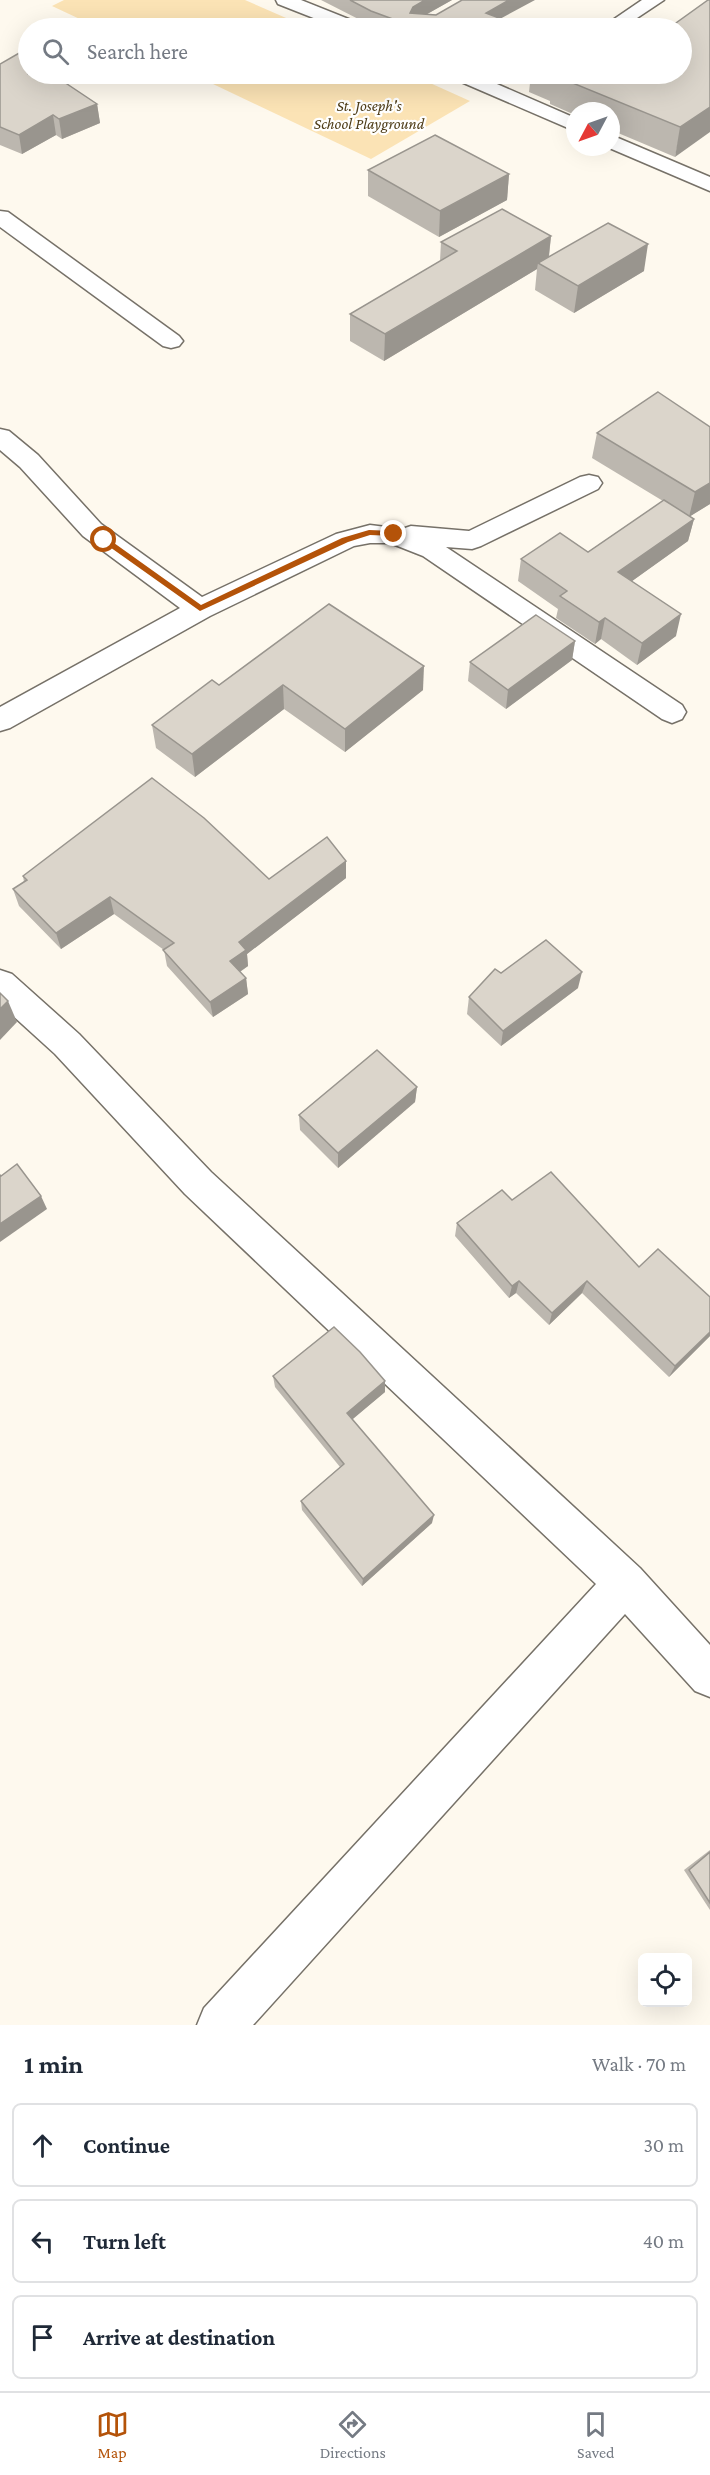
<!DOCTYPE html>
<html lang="en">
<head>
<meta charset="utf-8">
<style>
  :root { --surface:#fff; --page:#f2f2f3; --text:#1f2937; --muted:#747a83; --line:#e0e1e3; --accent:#b45309 }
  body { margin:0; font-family:"Crimson Pro",serif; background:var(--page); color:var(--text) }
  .controls { position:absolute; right:18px; bottom:18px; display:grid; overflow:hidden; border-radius:9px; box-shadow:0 6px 24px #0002 }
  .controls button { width:54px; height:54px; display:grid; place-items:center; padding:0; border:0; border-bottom:2px solid var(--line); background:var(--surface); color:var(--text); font:30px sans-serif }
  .compass { position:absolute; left:566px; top:102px; width:54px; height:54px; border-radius:50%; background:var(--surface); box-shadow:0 6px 24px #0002; rotate:229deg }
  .stop { position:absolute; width:18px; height:18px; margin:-14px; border:4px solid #b45309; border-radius:50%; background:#fff }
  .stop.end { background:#b45309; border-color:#fff; box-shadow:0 2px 6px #0008 }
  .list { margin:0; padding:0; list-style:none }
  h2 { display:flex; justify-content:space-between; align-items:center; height:78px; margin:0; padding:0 24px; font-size:26px }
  h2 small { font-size:20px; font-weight:400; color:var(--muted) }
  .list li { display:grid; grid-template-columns:39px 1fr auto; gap:18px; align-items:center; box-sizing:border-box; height:84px; margin:0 12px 12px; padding:0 12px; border:2px solid var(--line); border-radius:9px }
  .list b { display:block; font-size:22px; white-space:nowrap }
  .list em { font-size:20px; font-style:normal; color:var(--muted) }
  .icon { flex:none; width:33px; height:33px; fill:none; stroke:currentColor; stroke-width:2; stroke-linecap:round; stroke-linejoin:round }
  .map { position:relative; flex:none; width:710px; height:2025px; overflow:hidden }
  .search { position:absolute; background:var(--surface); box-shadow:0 6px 24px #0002; left:18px; right:18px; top:18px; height:66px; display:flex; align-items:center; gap:15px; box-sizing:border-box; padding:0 21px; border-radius:33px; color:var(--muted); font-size:22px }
  .sheet { height:366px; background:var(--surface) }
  nav { display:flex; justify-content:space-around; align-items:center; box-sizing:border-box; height:84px; border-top:2px solid var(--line); background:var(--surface); font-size:16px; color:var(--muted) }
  nav a { display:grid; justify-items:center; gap:3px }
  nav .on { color:var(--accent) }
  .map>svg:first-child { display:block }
  .green { fill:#fbe3b5 }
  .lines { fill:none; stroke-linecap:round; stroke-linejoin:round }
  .minor-casing { stroke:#767168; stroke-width:3 }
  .minor { fill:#fff; fill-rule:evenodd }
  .wall { fill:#bcb7af }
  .shaded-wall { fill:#99958e }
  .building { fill:#dbd5cb; stroke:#99958e; stroke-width:1.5 }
  .route { fill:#b45309 }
  .labels { text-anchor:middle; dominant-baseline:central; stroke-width:4.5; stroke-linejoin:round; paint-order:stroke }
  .far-park-label { font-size:16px; font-style:italic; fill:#4e3c17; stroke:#fff }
</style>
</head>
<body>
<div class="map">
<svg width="710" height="2025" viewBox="0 0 710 2025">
  <rect width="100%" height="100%" fill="#fef9ee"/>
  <g class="green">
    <path d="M64,0H245L309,28H99L52,6Z"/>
    <path d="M192,74H410L470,101L371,159Z"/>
  </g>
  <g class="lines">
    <g class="minor-casing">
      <g id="minor">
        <path d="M276,0H301L361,24L363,28H339L278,4Z"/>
        <path d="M642,0H664L622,28H601Z"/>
        <path d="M449,74H474L575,118V131L452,78Z"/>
        <path d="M611,135L710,177V191L607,147H611Z"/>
        <path d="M0,211L8,212L179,336L183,341L179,346L171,348L163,346L0,227Z"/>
        <path d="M0,429L9,431L38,455L101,524L202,597L336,534L370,525L402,529L411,526L469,531L580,477L589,475L598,477L602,483L598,489L481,546L472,549L446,547L682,705L686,712L682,719L672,723L662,719L423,556L390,543H370L354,546L210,616L10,728L0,731V707L180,608L83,536L20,467L0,450Z"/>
        <path d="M0,970L12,974L79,1034L211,1172L640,1568L710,1645V1697L695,1691L625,1614L253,2025H197L204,2008L596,1584L185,1194L55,1054L0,1004Z"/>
      </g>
    </g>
    <use href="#minor" class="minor"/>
  </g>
  <g class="wall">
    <path d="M321,0H452L427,14L498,20V28H376Z"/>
    <path d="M708,0L675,157L611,130V111H575V115L550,104V101L529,92L531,74H681Z"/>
    <path d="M0,64L97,104L100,123L62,139L56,135L22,154L0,145Z"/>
    <path d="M368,170L509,174L507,200L439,237L368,196Z"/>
    <path d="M551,236L549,257L644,271L574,313L535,290L537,269L384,361L350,341V314L440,261L441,242Z"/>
    <path d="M658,392L710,504L690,516L694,519L688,541L632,581L676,636L637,665L601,639L595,644L556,618L558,609L518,581L521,559L588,552L663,501L592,458L597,433Z"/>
    <path d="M329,604L423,690L345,752L284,709L195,777L156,748L152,725L219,685Z"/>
    <path d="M575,641L572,660L506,709L468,681L470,662Z"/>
    <path d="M346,861V878L247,954L248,966L240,972L246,978L248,994L213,1017L167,966L164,950L114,914L61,949L19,906L13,889L24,882L23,876L269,879Z"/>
    <path d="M501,973L578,988L501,1046L467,1014L469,997Z"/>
    <path d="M417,1087L415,1102L338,1168L300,1130L299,1115Z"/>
    <path d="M457,1223L639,1267L710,1336L669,1377L582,1293L549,1325L516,1293L509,1298L455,1236Z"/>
    <path d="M273,1376L385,1381V1392L352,1419L432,1523L362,1586L302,1510L301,1501L340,1467L275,1387Z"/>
    <path d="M710,1850V1910L684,1870Z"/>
  </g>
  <g class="shaded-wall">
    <path d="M425,0H452L413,22L410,13L413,7Z"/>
    <path d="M509,0H535L498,20V28H481L486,13Z"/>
    <path d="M97,104L100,123L62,139L59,119Z"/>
    <path d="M710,107V132L675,157L680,127Z"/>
    <path d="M53,115L56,135L22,154L19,135Z"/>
    <path d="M509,174L507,200L439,237L440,211Z"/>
    <path d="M551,236L548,263H538L537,269L384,361L385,334Z"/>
    <path d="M648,244L644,271L574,313L578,286Z"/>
    <path d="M710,483V504L689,517L695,492Z"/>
    <path d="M694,519L688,541L614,594L618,572Z"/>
    <path d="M681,614L676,636L637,665L642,643Z"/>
    <path d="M605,618L601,639L595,644L599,622Z"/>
    <path d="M575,641L572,660L506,709L508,690Z"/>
    <path d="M424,666L423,690L345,752V729Z"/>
    <path d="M283,685L284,709L195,777L192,754Z"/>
    <path d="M346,861V878L247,954L248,966L232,977L230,961L239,942Z"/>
    <path d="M110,897L114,914L61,949L56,933Z"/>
    <path d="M582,972L578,988L501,1046L503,1031Z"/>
    <path d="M246,978L248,994L213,1017L210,1002Z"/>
    <path d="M8,1001L17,1022L0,1040V1009Z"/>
    <path d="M417,1087L415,1102L338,1168V1153Z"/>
    <path d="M41,1196L47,1209L0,1242V1224Z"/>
    <path d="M519,1281L516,1293L509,1298L512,1286Z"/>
    <path d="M587,1281L582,1293L549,1325L552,1313Z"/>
    <path d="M710,1332V1336L669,1377L675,1366Z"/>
    <path d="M385,1381V1392L347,1424V1413Z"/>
    <path d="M434,1515L432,1523L362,1586L363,1579Z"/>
  </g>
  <g class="building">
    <path d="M350,0H425L413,7L410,13L436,15L462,0H509L486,13L499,18L481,28H417L371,11Z"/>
    <path d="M708,0H710V107L680,127L553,75L555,74H681V28H669Z"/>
    <path d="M21,52L28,57V74H52L97,104L59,119L53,115L19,135L0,127V64Z"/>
    <path d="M435,135L509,174L440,211L368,170Z"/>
    <path d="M502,209L551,236L385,334L350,314L457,251L441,242Z"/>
    <path d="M608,223L648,244L578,286L538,263Z"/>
    <path d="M658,392L710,427V483L695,492L597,433Z"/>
    <path d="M664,500L694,519L618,572L681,614L642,643L605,618L599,622L560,596L567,591L521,559L560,533L588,552Z"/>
    <path d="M329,604L424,666L345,729L283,685L192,754L152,725L212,680L219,685Z"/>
    <path d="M536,615L575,641L508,690L470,662Z"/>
    <path d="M152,778L204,818L269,879L327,837L346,861L239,942L246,950L230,961L246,978L210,1002L163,950L174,943L110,897L56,933L13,889L27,880L23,876Z"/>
    <path d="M546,940L582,972L503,1031L469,997L495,969L501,973Z"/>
    <path d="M0,993L8,1001L0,1009Z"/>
    <path d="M377,1050L417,1087L338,1153L299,1115Z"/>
    <path d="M17,1164L41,1196L0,1224V1175L1,1176Z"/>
    <path d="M551,1172L639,1267L658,1249L710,1297V1332L675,1366L587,1281L552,1313L519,1281L512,1286L457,1223L502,1190L512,1200Z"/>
    <path d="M334,1327L360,1352L385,1381L347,1413L434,1515L363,1579L301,1501L344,1464L273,1376Z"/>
    <path d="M710,1852V1903L689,1870Z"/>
  </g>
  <path class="route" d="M369,530L394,531L398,534L394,536L370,535L348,542L200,611L100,540L107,538L201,605L342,538Z"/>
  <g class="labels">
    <g class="far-park-label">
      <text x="369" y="105">St. Joseph's<tspan x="369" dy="18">School Playground</tspan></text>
    </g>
  </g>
</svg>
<div class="controls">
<button><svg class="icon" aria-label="locate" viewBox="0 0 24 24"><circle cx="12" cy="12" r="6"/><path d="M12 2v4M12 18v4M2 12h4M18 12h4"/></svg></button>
</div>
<svg class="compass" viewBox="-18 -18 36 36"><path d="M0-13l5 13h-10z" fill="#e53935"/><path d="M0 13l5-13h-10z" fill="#747a83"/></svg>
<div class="stop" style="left:104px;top:540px"></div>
<div class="stop end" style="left:394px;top:534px"></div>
<div class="search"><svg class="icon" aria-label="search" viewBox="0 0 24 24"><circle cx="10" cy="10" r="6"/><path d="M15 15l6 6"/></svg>Search here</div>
</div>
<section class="sheet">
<h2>1 min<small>Walk · 70 m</small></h2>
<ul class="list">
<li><svg class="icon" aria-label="ahead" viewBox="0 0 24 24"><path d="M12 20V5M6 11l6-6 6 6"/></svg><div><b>Continue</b></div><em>30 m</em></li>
<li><svg class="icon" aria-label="left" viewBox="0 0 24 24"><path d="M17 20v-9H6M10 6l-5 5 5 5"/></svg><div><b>Turn left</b></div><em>40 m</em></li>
<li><svg class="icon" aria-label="arrive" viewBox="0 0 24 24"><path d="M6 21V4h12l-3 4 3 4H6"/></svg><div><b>Arrive at destination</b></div></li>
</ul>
</section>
<nav>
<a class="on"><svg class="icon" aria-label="map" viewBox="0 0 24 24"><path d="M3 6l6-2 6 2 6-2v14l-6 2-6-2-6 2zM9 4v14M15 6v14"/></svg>Map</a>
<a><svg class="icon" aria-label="directions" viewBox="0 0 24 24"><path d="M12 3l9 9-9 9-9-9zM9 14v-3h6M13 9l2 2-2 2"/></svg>Directions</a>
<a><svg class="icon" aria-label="saved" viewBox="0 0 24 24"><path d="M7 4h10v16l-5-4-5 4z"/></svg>Saved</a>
</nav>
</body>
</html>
